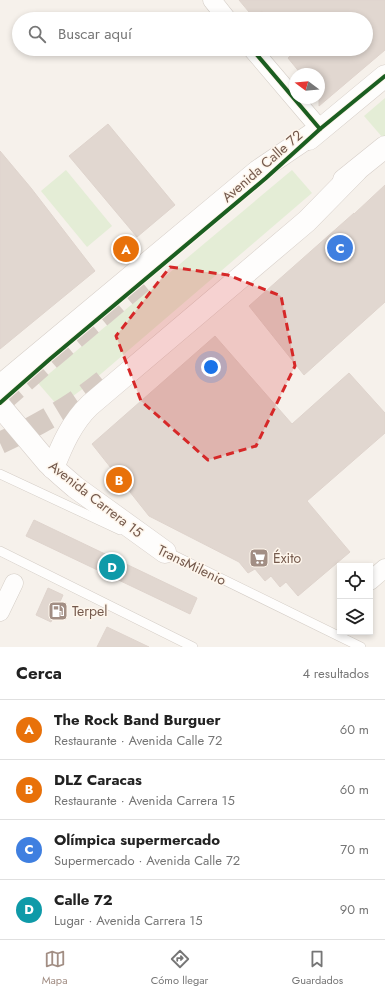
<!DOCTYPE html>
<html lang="es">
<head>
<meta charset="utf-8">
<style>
  :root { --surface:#fff; --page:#f2f2f2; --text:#222; --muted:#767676; --line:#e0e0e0; --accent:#a28e84 }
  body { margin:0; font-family:Jost,sans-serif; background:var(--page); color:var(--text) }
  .controls { position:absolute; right:12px; bottom:12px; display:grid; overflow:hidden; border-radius:0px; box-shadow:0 2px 6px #0003 }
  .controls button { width:36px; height:36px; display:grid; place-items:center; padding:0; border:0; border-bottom:1px solid var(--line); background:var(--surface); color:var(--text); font:20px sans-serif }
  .compass { position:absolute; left:289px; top:68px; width:36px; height:36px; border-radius:50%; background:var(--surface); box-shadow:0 2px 6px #0003; rotate:286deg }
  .you { position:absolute; left:211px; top:367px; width:14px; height:14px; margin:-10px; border:3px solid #fff; border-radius:50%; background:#1a73e8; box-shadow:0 0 0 6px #1a73e833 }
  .badge { display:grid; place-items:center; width:26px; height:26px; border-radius:50%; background:var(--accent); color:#fff; font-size:13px; font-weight:700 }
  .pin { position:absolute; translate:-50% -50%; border:2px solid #fff; box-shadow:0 1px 4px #0006 }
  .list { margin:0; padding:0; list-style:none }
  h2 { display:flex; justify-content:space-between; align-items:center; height:52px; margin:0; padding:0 16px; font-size:17px }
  h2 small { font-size:13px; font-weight:400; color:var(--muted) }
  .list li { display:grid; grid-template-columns:26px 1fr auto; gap:12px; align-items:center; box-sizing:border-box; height:60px; padding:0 16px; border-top:1px solid var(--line) }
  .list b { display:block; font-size:15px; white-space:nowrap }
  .list p { margin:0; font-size:13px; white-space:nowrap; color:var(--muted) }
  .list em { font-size:13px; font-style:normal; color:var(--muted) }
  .icon { flex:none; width:22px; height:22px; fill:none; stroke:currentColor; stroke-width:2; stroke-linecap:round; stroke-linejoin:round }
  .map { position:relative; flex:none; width:385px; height:647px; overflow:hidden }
  .search { position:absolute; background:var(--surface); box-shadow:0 2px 6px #0003; left:12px; right:12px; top:12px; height:44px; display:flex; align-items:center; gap:10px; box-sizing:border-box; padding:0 14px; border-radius:22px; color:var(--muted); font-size:15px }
  .sheet { height:292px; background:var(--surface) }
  nav { display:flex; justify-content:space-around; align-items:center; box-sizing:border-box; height:56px; border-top:1px solid var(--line); background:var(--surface); font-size:11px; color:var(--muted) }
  nav a { display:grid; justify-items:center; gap:2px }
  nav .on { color:var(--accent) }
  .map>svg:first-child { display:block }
  .green { fill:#e4edd6 }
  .building { fill:#e1d7d0; stroke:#dfd4cd }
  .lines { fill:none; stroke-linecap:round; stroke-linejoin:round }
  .secondary-tunnel { stroke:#d6cbc3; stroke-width:22; stroke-dasharray:22 11; stroke-linecap:butt }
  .lane-casing { stroke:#d4cdc6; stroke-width:10 }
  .street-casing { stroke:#d4cdc6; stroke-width:19 }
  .secondary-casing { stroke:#d6cec8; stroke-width:23 }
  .lane { stroke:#fefdfc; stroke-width:9 }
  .street { stroke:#fefdfc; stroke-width:18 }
  .secondary { stroke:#fefdfc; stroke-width:22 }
  .cycleway-casing { stroke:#fef6ec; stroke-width:6 }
  .cycleway { stroke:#1b5e20; stroke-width:4 }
  .marked { fill:#d62828; fill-opacity:0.2; stroke:#d62828; stroke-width:3; stroke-dasharray:8 5; stroke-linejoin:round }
  .labels { text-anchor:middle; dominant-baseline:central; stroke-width:3; stroke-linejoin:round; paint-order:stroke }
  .street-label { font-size:14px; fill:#74594c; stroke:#fef6ec }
  .poi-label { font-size:14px; fill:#74594c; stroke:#fef6ec; text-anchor:start }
</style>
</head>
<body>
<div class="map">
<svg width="385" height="647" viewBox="0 0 385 647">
  <rect width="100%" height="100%" fill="#f6f1eb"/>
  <g class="green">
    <path d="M385,98V136L383,138L364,116Z"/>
    <path d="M66,170L112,226L87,247L41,191Z"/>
    <path d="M292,170L312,193L88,385L73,396L57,405L38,383Z"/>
  </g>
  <g class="building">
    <path d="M239,0H385V50L319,106V74H301L288,58L298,49H366V19H268L262,11L254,18Z"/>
    <path d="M108,124L175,205L137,237L69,156Z"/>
    <path d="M0,151L31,188L95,271L0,349Z"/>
    <path d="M385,185V302L304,375L249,306L354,213V214Z"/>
    <path d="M215,336L292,424L349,373L385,413V433L307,501L350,552L298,596L286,582L280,587L271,576L265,581L255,569L248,573L239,562L149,516L92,444Z"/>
    <path d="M34,520L197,598L190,614L26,536Z"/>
    <path d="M48,588L63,595L51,622L36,615Z"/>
    <path d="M107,627L149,647H97Z"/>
  </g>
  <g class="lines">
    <g class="secondary-tunnel">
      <path d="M0,403L50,359L142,282"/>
      <path d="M0,443C39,425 76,404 109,376"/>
    </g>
    <g class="lane-casing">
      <g id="lane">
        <path d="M0,474L120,530"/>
        <path d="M0,551L193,647"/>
        <path d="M165,551L361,647"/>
      </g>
    </g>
    <g class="street-casing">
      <g id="street">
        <path d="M212,0L227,19"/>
        <path d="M252,49L320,129"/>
        <path d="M370,581L385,568"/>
        <path d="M0,612L14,583"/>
      </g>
    </g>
    <g class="secondary-casing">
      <g id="secondary">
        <path d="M309,139L385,76"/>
        <path d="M344,180L385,147"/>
        <path d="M0,386L258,171L320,129"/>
        <path d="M0,406L48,463L60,474L75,487L165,552"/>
        <path d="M53,468C62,445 72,422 90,405L307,221L356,171"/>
      </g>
    </g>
    <use href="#lane" class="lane"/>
    <use href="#street" class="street"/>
    <use href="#secondary" class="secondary"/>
    <g class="cycleway-casing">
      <g id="cycleway">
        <path d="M252,49L320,129"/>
        <path d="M0,403L50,359L266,178L320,129L385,76"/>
      </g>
    </g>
    <use href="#cycleway" class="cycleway"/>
  </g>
  <path class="marked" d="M170,267L228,275L281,296L295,366L256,446L208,460L141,401L116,336Z"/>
  <defs>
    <g id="supermarket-square" transform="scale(1)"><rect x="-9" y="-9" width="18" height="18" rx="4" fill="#a28e84" stroke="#fef6ec"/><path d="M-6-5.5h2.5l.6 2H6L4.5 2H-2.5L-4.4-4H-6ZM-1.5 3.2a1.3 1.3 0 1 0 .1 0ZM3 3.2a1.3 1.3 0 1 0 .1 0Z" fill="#fff"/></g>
    <g id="fuel-square" transform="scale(1)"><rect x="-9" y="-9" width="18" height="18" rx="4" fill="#a28e84" stroke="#fef6ec"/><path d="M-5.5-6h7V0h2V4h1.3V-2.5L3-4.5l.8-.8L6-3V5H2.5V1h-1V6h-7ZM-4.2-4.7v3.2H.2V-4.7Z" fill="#fff"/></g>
  </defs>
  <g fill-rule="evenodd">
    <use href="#supermarket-square" x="259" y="558"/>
    <use href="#fuel-square" x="58" y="611"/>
  </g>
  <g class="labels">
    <g class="street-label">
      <text transform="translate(262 166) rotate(-41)">Avenida Calle 72</text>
      <text transform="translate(96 499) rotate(38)">Avenida Carrera 15</text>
      <text transform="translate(192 565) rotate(26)">TransMilenio</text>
    </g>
    <g class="poi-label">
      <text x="273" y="558">Éxito</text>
      <text x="72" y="611">Terpel</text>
    </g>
  </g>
</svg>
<div class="controls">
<button><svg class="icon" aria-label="locate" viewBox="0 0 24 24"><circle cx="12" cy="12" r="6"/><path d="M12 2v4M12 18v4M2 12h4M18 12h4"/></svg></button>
<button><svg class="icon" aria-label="layers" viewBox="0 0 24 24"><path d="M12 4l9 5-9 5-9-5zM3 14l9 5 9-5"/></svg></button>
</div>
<svg class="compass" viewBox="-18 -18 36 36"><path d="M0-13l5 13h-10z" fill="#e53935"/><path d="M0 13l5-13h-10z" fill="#767676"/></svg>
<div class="you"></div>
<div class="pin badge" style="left:126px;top:249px;background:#e8710a">A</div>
<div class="pin badge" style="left:119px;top:480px;background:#e8710a">B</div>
<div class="pin badge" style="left:340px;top:248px;background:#3f7fe0">C</div>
<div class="pin badge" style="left:112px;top:567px;background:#0f9aa8">D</div>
<div class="search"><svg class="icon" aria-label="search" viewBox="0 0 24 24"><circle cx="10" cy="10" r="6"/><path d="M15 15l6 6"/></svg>Buscar aquí</div>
</div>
<section class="sheet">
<h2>Cerca<small>4 resultados</small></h2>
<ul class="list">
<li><span class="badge" style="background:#e8710a">A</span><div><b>The Rock Band Burguer</b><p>Restaurante · Avenida Calle 72</p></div><em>60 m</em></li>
<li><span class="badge" style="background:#e8710a">B</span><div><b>DLZ Caracas</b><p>Restaurante · Avenida Carrera 15</p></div><em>60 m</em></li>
<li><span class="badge" style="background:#3f7fe0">C</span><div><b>Olímpica supermercado</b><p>Supermercado · Avenida Calle 72</p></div><em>70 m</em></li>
<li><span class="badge" style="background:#0f9aa8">D</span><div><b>Calle 72</b><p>Lugar · Avenida Carrera 15</p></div><em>90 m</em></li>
</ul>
</section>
<nav>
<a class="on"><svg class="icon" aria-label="map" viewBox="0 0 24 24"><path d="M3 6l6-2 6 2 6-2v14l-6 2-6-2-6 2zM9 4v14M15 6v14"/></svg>Mapa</a>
<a><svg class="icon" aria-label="directions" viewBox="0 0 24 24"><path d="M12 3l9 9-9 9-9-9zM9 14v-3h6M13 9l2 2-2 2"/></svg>Cómo llegar</a>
<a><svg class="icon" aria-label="saved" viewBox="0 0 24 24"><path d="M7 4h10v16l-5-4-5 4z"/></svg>Guardados</a>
</nav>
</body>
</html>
